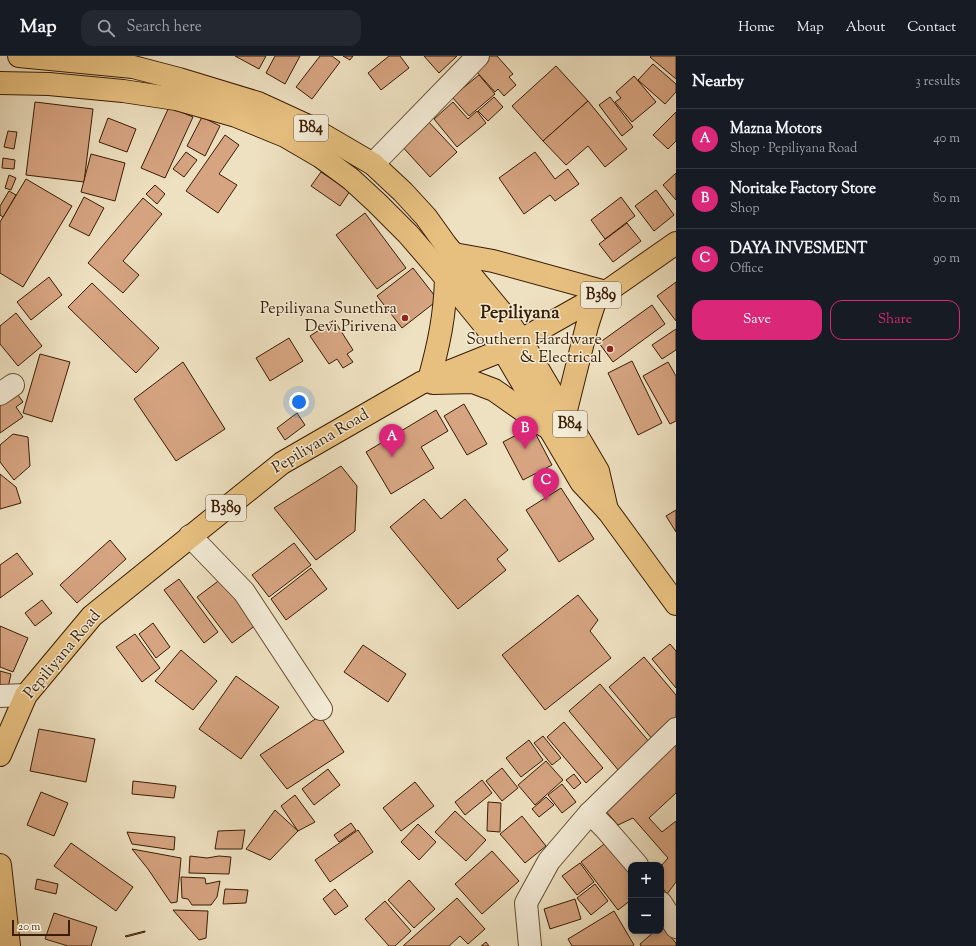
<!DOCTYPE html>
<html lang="en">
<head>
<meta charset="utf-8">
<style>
  :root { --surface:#171b24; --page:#242831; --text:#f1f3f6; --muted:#9ea1a6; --line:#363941; --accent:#db2777 }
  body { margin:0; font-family:"Sorts Mill Goudy",serif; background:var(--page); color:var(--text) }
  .controls { position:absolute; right:12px; bottom:12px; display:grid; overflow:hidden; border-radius:8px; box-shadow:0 2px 6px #0003 }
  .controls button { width:36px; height:36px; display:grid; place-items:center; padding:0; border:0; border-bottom:1px solid var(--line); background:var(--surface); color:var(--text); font:20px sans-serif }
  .scale { position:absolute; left:12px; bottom:10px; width:58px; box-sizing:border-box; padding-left:4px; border:2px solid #391d03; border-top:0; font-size:11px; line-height:14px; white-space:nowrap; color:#391d03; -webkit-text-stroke:3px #f4ecd7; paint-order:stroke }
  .you { position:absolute; left:299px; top:346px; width:14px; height:14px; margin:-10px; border:3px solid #fff; border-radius:50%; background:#1a73e8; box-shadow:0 0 0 6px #1a73e833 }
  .badge { display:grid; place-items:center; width:26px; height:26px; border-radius:50%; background:var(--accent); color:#fff; font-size:13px; font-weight:700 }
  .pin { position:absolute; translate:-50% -33px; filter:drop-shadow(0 1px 2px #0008) }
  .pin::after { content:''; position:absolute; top:21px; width:14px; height:12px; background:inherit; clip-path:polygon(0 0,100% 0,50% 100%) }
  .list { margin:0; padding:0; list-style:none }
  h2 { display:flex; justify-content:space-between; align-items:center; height:52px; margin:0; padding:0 16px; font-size:17px }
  h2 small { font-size:13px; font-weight:400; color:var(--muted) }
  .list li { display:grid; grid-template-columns:26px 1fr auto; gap:12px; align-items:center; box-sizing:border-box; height:60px; padding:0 16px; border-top:1px solid var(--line) }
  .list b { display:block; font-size:15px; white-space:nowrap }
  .list p { margin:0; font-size:13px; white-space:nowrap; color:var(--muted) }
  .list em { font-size:13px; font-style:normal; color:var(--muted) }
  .actions { display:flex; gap:8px; padding:12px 16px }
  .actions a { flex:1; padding:9px 0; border:1px solid var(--accent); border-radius:12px; text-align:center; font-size:14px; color:var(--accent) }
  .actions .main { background:var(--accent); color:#fff }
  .icon { flex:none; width:22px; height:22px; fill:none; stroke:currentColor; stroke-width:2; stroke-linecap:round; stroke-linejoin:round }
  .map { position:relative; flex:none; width:676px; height:890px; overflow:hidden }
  header { display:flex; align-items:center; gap:24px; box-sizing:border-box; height:56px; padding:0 20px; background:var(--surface); border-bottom:1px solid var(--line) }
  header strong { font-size:19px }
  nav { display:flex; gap:22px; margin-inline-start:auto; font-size:14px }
  .search { width:280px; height:36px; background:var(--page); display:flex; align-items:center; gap:10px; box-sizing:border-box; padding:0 14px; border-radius:12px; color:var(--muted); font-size:15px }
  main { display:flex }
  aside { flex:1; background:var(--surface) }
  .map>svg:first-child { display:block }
  .building { fill:#d6a481; stroke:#391d03 }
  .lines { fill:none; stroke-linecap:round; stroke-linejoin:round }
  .minor-casing { stroke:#664e32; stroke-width:24 }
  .major-casing { stroke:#391d03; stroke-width:24 }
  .minor { stroke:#f4ecd7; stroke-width:22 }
  .major { stroke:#e7c080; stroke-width:22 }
  .poi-dot { fill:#8f2418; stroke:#f4ecd7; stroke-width:1.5 }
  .labels { text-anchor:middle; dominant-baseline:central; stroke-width:3; stroke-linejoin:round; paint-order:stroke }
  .shield { fill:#f4ecd7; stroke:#715b43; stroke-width:1 }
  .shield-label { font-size:15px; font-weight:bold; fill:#391d03 }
  .poi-label { font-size:16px; fill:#391d03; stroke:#f4ecd7; text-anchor:end }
  .street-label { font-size:16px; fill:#391d03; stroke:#f4ecd7 }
  .quarter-label { font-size:18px; font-weight:bold; fill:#391d03; stroke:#f4ecd7 }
</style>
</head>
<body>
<header>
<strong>Map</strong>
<div class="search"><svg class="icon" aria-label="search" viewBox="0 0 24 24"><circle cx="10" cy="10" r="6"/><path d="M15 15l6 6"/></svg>Search here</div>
<nav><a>Home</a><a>Map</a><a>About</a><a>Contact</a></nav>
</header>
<main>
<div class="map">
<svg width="676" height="890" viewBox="0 0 676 890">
  <rect width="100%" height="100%" fill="#eee1c1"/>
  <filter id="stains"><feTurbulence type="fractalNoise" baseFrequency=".005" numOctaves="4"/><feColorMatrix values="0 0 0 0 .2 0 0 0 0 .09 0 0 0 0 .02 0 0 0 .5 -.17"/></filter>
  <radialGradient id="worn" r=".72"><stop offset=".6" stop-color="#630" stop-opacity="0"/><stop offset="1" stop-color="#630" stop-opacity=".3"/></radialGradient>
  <g class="building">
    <path d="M235,0H266L259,13Z"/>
    <path d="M275,0H300L285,28L266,17Z"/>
    <path d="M320,0H332L340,6L312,43L296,31Z"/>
    <path d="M343,0H353L350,4Z"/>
    <path d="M389,0H400L409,12L381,34L368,17Z"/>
    <path d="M424,0H457L439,17Z"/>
    <path d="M490,0H497L513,18L509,21L516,29L504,40L498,33L495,36L475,14Z"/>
    <path d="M651,0H676V23L650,1Z"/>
    <path d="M653,8L676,28V36L665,48L638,24Z"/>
    <path d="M556,10L588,45L543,85L512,50Z"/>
    <path d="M479,19L495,38L469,60L452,41Z"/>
    <path d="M634,20L656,46L632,66L615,46L621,42L616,36Z"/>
    <path d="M494,41L503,51L488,65L478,55Z"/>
    <path d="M610,41L633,71L622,80L599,49Z"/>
    <path d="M588,45L627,93L605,111L588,90L566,109L543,85Z"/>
    <path d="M35,46L93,53L84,126L26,119Z"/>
    <path d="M453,46L468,63L477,55L486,67L457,91L434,63Z"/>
    <path d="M169,51L193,61L165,122L141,112Z"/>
    <path d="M676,56V85L668,93L653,79Z"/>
    <path d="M202,61L220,70L205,100L187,90Z"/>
    <path d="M108,62L136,73L127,96L99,86Z"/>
    <path d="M425,62L457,96L430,121L399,87Z"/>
    <path d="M8,75L17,76L14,93L4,91Z"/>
    <path d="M225,79L239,89L219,118L237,129L218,157L186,135Z"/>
    <path d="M186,96L197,104L184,121L173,113Z"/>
    <path d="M535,96L555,123L568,113L579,128L555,145L550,139L524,158L499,122Z"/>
    <path d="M91,98L125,107L115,145L81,136Z"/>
    <path d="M3,102L15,104L14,113L2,112Z"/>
    <path d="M321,116L350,135L340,150L311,130Z"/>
    <path d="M676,117V144L663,129Z"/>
    <path d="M9,119L16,122L11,134L5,132Z"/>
    <path d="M26,123L72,150L23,231L0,217V166Z"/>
    <path d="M155,129L165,138L157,148L146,138Z"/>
    <path d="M656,134L674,159L654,175L635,150Z"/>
    <path d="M9,135L16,139L3,161L0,159V150Z"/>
    <path d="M84,141L104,152L89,180L69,170Z"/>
    <path d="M621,141L635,160L605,183L591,164Z"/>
    <path d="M143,142L162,158L123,205L139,219L123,237L88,207Z"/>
    <path d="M365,157L406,212L377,233L336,179Z"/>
    <path d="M627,167L641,185L613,206L599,188Z"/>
    <path d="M413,212L438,244L402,272L377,240Z"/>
    <path d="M49,221L62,239L31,264L17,246Z"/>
    <path d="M676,226V265L657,240Z"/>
    <path d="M92,227L159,292L136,317L68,251Z"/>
    <path d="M652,249L665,268L613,306L599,287Z"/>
    <path d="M16,257L42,290L18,310L0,288V270Z"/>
    <path d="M334,264L353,294L347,298L353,306L343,312L337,303L329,308L310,280Z"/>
    <path d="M676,273V294L662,303L652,289Z"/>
    <path d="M289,282L303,305L270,325L256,302Z"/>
    <path d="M40,298L70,306L52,366L23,357Z"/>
    <path d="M632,305L662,367L638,379L608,317Z"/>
    <path d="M183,306L225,373L176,405L134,343Z"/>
    <path d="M668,306L676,320V365L670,368L643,320Z"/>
    <path d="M16,336L23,346L16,351L23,361L0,377V347Z"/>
    <path d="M464,348L487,388L467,399L444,360Z"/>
    <path d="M436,354L448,375L421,391L434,412L391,438L366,396Z"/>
    <path d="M297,357L305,369L285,384L277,372Z"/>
    <path d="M532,371L552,409L523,424L503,386Z"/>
    <path d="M13,378L28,381L30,410L14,424L0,406V389Z"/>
    <path d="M341,410L357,430L355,475L316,504L274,452Z"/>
    <path d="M0,418L16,431L21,447L0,453Z"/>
    <path d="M561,432L594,483L559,506L526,454Z"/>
    <path d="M424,443L441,463L465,443L508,494L497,503L506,514L458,553L390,471Z"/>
    <path d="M676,454V476L666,460Z"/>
    <path d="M110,484L126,503L77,547L60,529Z"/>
    <path d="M294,487L311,509L269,541L252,519Z"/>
    <path d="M17,497L33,518L0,542V509Z"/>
    <path d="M311,512L327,533L286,564L271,543Z"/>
    <path d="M225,520L260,566L232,587L197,541Z"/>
    <path d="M179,523L218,576L204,587L164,534Z"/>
    <path d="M578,539L598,564L590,575L611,602L545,654L502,599Z"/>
    <path d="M42,544L52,557L35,570L25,557Z"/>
    <path d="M153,567L170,591L156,602L139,578Z"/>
    <path d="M0,570L28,582L13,616L0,611Z"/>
    <path d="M135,578L160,612L142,626L116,591Z"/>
    <path d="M670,588L676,595V632L652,603Z"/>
    <path d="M363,589L406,618L388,646L344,616Z"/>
    <path d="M181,594L217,625L193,654L155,625Z"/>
    <path d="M644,601L676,639V665L653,684L609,631Z"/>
    <path d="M0,615L11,618L7,636L0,635Z"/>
    <path d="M236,620L279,651L241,703L199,673Z"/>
    <path d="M600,628L651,688L619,715L569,655Z"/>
    <path d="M320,660L344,696L287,733L260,699Z"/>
    <path d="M564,666L603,712L586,727L547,681Z"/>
    <path d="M39,673L95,683L86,726L30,715Z"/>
    <path d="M543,680L561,702L552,709L534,687Z"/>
    <path d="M676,683V737L649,762L662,776L676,765V826L667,838L661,830V810L668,802L633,762L618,769L604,753Z"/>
    <path d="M529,684L543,704L521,721L506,702Z"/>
    <path d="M546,705L563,724L535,749L518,729Z"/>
    <path d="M502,712L518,732L502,745L486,725Z"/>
    <path d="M328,713L340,729L314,749L302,733Z"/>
    <path d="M574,718L581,727L574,733L566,724Z"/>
    <path d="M482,724L492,737L465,759L455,746Z"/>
    <path d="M133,725L176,730L174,742L132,738Z"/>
    <path d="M415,726L434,750L401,775L383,752Z"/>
    <path d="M562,728L576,746L562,757L548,739Z"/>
    <path d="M41,736L68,747L54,780L27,769Z"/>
    <path d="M295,739L315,766L298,775L281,750Z"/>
    <path d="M546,741L554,749L539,761L532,753Z"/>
    <path d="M488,746L501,747L500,776L487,775Z"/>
    <path d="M275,754L298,775L270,804L246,793Z"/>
    <path d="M455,755L486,784L466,805L435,776Z"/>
    <path d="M522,760L546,790L525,807L500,778Z"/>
    <path d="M351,767L356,774L339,786L334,779Z"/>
    <path d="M418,768L436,786L419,804L401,786Z"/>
    <path d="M245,774L242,793H215L218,775Z"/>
    <path d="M358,774L373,796L330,826L315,804Z"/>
    <path d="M127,776L175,781L174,794L132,788Z"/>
    <path d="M608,785L631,815V844L618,854L581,806Z"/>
    <path d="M71,787L133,831L116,855L54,810Z"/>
    <path d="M132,793L181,802L177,846L171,847L148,813Z"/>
    <path d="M492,795L519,825L482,858L455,828Z"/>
    <path d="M190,800L207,802L219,800L231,801L229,818L189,817Z"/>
    <path d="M580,807L594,826L577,839L562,820Z"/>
    <path d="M181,821L205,822L206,828L220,825L217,841L211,849H192L188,843L182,842Z"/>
    <path d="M37,823L58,828L56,838L35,833Z"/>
    <path d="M409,824L435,853L414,872L388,844Z"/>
    <path d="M595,828L608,845L591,859L577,842Z"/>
    <path d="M225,833L248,834L246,847L223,848Z"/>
    <path d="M335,833L348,850L335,859L323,843Z"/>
    <path d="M457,842L485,873L468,888L460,880L449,890H403Z"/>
    <path d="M575,843L581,863L550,873L544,853Z"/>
    <path d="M385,845L411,875L395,890H389L365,863Z"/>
    <path d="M173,854L208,855L206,882L199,884Z"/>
    <path d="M614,855L634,889L632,890H572L568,883Z"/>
    <path d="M54,857L97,871L91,890H68L45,883Z"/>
    <path d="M661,870L676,887V890H641L640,888L655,875H661Z"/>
    <path d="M145,875V876L126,881L125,880Z"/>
    <path d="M486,886L489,890H481Z"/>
  </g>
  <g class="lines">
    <g class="minor-casing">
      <g id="minor">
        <path d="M373,108L478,0"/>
        <path d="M0,338L13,329"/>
        <path d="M190,480L244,536L321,653"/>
        <path d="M0,640L26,639"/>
        <path d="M590,757L605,772L637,809"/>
        <path d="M661,847L676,871"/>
        <path d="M530,890L526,847L549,805L590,757L676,673"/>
      </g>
    </g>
    <g class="major-casing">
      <g id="major">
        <path d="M19,0L133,11L179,23L258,47L308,70L373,108L403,136L426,161L446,189L503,258L521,284L598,415L607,454"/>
        <path d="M0,27L49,28L123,35L176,43L236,60L285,80L321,101L351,123L377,147L408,178L446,222L486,271L503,294L581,426L608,455L676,548"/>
        <path d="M454,198L493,205L606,236"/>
        <path d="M429,324C439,288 445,259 446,222"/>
        <path d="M433,327L473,326L494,334L545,370"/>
        <path d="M565,358L587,270L596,242"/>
        <path d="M0,699L26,639L92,560L282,407L421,327L503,294L521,284L606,236L676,187"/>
        <path d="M0,809L9,890"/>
      </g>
    </g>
    <use href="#minor" class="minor"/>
    <use href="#major" class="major"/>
  </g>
  <g class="poi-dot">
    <circle cx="405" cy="262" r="4"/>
    <circle cx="610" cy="293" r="4"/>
  </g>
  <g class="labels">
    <g class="shield">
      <rect x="294" y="59" width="34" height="26" rx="3"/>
      <rect x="581" y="226" width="40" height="26" rx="3"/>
      <rect x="553" y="355" width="34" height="26" rx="3"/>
      <rect x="206" y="439" width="40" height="26" rx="3"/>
    </g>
    <g class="shield-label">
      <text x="311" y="72">B84</text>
      <text x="601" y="239">B389</text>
      <text x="570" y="368">B84</text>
      <text x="226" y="452">B389</text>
    </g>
    <g class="poi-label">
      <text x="397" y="253">Pepiliyana Sunethra<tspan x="397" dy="18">Devi Pirivena</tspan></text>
      <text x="602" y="284">Southern Hardware<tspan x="602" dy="18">&amp; Electrical</tspan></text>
    </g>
    <g class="street-label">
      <text transform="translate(321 386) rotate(-31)">Pepiliyana Road</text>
      <text transform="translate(63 599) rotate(-50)">Pepiliyana Road</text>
    </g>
    <g class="quarter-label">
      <text x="520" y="258">Pepiliyana</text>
    </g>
  </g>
  <rect width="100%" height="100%" filter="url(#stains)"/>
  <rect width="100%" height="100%" fill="url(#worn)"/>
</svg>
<div class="controls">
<button>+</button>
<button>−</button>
</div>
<div class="scale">20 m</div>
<div class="you"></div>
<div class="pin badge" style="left:392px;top:401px">A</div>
<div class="pin badge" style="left:525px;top:393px">B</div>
<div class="pin badge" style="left:546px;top:445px">C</div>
</div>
<aside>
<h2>Nearby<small>3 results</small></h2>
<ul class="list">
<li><span class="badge">A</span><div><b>Mazna Motors</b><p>Shop · Pepiliyana Road</p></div><em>40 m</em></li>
<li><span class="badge">B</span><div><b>Noritake Factory Store</b><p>Shop</p></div><em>80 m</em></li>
<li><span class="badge">C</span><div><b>DAYA INVESMENT</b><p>Office</p></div><em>90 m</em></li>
</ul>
<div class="actions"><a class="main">Save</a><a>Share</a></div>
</aside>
</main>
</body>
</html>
